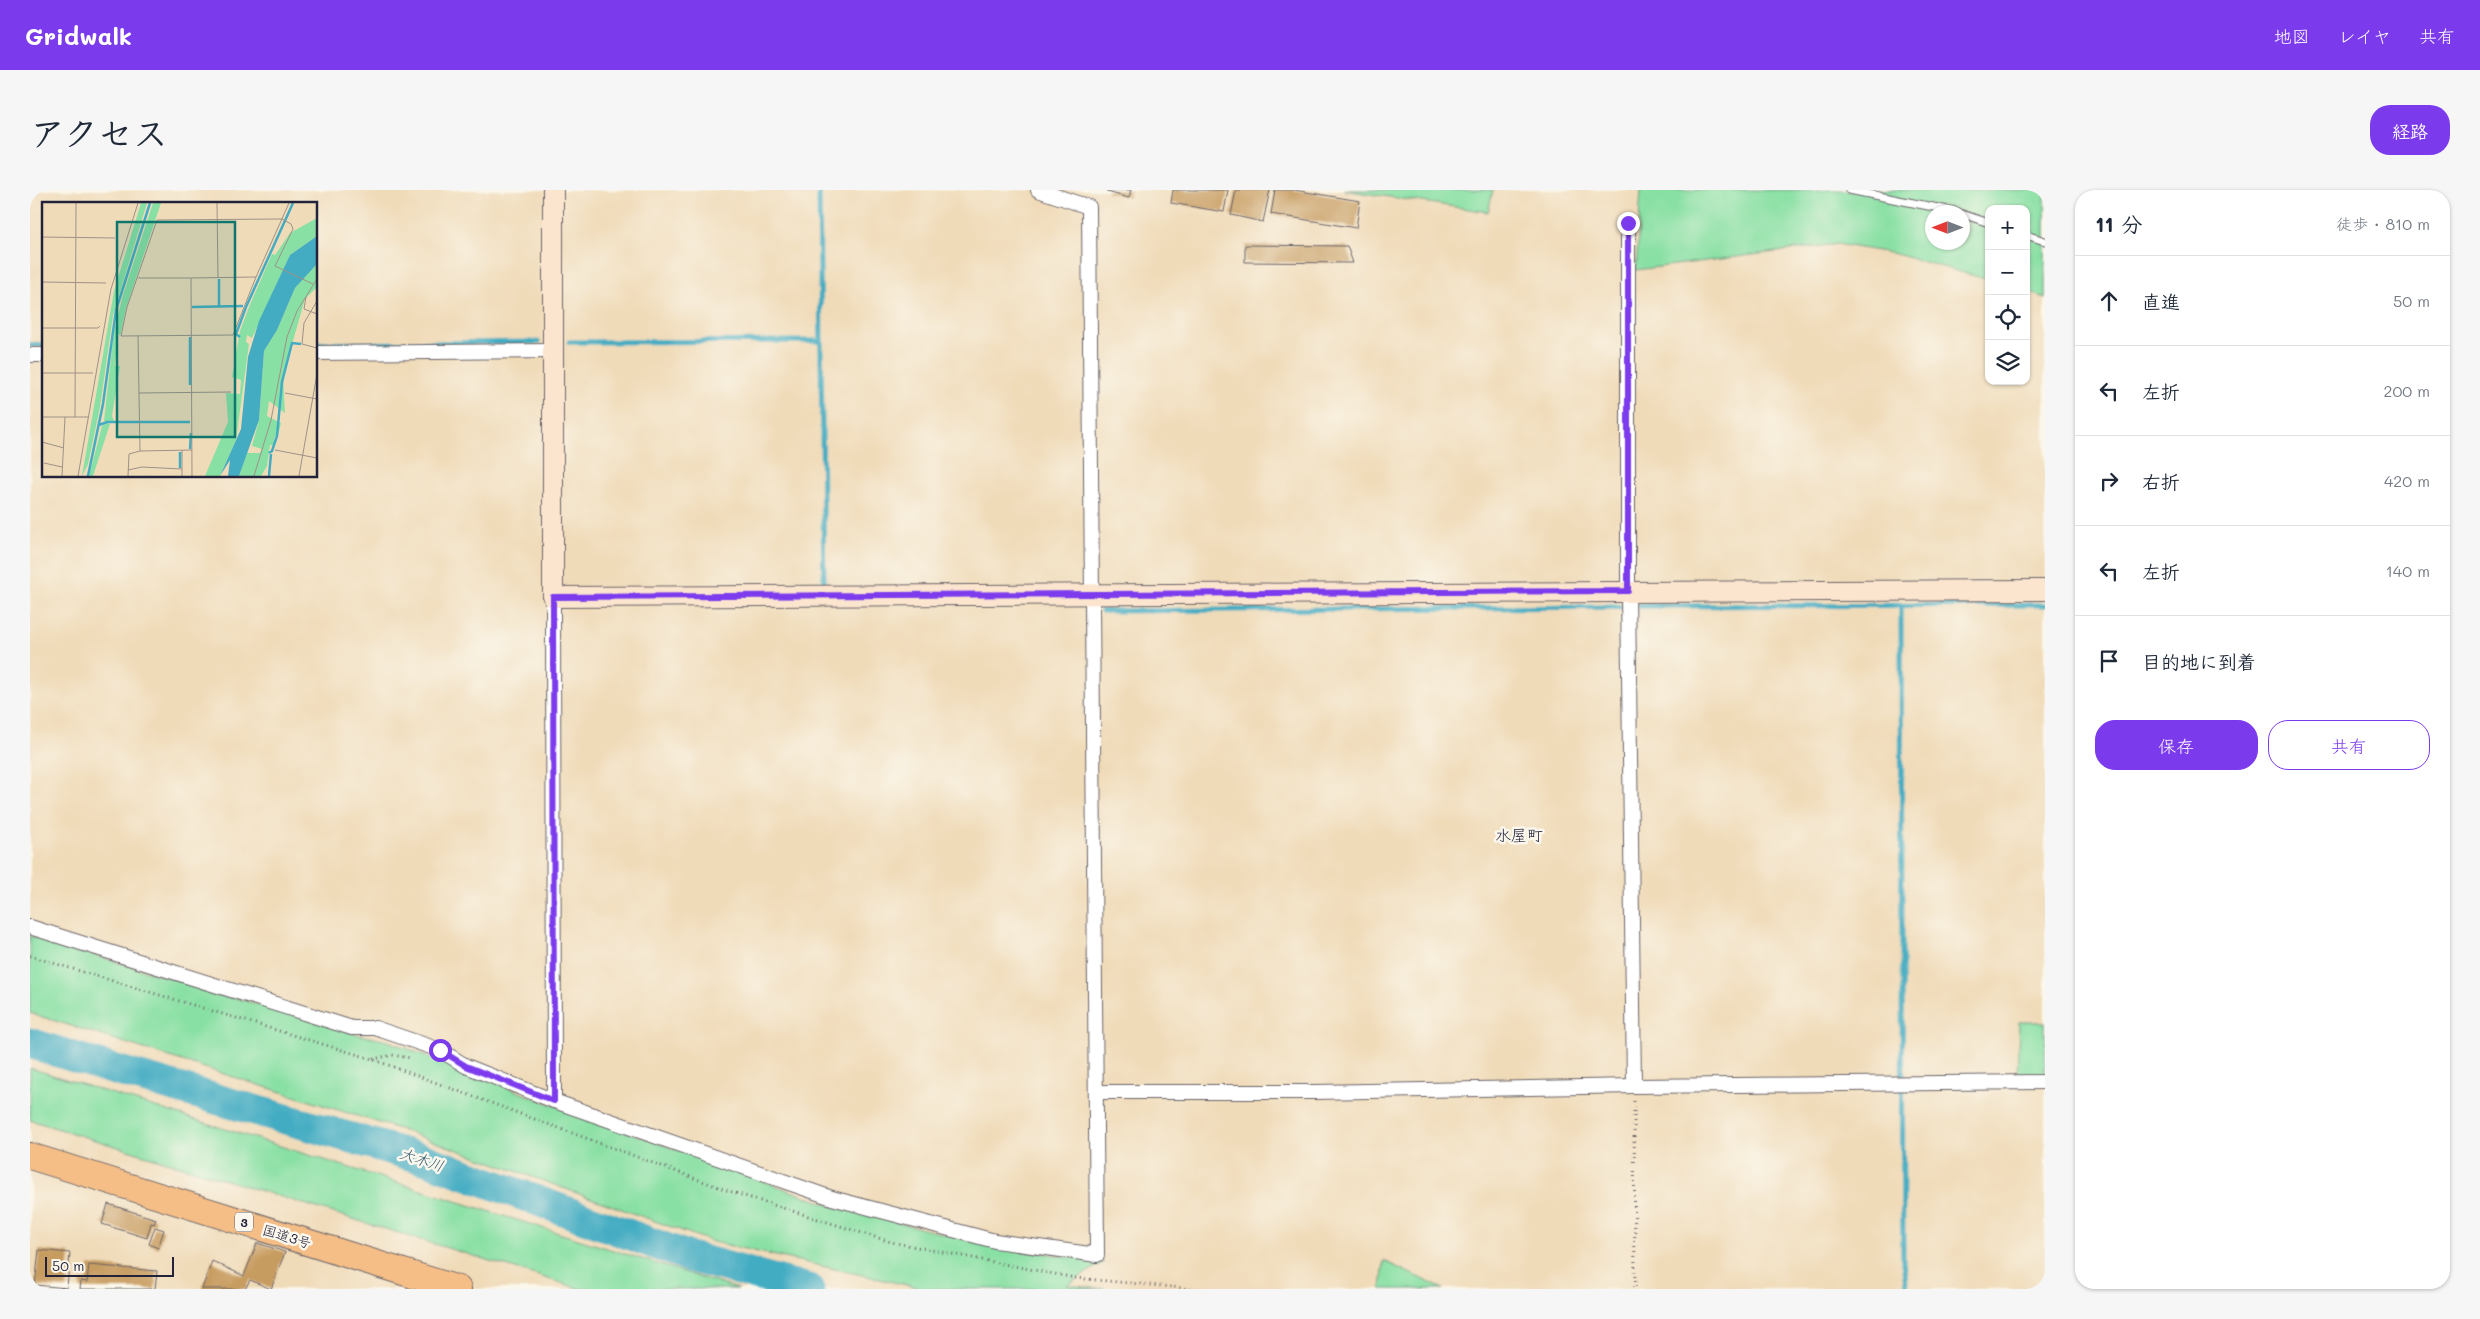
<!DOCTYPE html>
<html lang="ja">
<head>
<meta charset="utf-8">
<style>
  :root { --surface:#fff; --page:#f6f6f7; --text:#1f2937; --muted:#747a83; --line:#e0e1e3; --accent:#7c3aed }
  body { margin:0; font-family:Mali,"Klee One",sans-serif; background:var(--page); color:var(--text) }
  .controls { position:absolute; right:15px; top:15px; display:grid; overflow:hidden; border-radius:10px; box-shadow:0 1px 4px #0004 }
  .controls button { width:45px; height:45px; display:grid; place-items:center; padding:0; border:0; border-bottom:1px solid var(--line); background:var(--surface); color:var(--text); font:25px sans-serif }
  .compass { position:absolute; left:1895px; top:15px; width:45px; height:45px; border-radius:50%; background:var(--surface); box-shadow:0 1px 4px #0004; rotate:270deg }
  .scale { position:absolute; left:15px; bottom:12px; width:129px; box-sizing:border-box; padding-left:5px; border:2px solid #22223b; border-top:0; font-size:14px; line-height:18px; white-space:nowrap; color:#22223b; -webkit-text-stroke:4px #fbf7ec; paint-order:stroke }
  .stop { position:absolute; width:15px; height:15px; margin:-11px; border:4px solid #7c3aed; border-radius:50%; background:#fff }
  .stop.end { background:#7c3aed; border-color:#fff; box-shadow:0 1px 5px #0008 }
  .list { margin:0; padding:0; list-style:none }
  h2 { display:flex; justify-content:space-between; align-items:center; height:65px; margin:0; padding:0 20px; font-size:21px }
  h2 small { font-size:16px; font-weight:400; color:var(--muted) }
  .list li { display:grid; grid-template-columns:32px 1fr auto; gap:15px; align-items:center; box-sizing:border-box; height:90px; padding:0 20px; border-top:1px solid var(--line) }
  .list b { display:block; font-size:19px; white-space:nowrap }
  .list em { font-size:16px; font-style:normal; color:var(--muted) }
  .actions { display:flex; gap:10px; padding:15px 20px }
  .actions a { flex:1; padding:11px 0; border:1px solid var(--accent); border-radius:20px; text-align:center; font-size:18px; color:var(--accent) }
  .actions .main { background:var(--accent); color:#fff }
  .icon { flex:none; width:28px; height:28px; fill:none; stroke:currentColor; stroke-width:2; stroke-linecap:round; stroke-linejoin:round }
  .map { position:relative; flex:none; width:2015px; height:1099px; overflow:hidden; border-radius:20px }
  header { display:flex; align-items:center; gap:30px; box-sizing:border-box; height:70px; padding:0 25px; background:var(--accent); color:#fff }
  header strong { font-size:24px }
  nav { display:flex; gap:28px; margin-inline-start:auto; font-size:18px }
  .intro { display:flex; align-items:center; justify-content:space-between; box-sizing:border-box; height:120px; padding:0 30px }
  h1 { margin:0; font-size:35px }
  .button { padding:12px 22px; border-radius:20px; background:var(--accent); color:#fff; font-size:18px; font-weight:700 }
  main { display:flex; gap:30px; padding:0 30px }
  aside { flex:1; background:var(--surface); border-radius:20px; box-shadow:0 1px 4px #0004 }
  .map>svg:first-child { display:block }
  .green { fill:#89e0a4; stroke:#568170; fill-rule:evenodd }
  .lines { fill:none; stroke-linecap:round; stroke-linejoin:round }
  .stream { stroke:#43acc2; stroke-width:5 }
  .river { stroke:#43acc2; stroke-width:31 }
  .building { fill:#c79c61 }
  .lane-casing { stroke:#6a6367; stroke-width:9 }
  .street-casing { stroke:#6a6367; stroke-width:16 }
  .secondary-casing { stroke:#6a6367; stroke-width:22 }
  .highway-casing { stroke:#6a6367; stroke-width:28 }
  .path { stroke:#6a6367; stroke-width:3; stroke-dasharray:1 4; stroke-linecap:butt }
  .lane { stroke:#fff; stroke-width:7 }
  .street { stroke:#fff; stroke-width:14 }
  .secondary { stroke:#fbe5cf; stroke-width:20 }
  .highway { stroke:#f6be87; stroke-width:26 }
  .route { stroke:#7c3aed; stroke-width:6 }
  .labels { text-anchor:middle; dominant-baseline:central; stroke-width:5; stroke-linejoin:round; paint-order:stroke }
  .shield { fill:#fbf7ec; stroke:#636270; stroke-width:1 }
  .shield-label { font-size:12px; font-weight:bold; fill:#22223b }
  .street-label { font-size:14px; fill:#22223b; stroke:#fbf7ec }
  .water-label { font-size:15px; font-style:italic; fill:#2f5971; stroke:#fbf7ec }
  .quarter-label { font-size:16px; fill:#22223b; stroke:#fbf7ec }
  .inset-river { fill:none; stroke:#43acc2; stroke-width:2.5 }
  .inset-road { fill:none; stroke:#9e9187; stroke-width:1 }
  .view { fill:#0f766e; fill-opacity:0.15; stroke:#0f766e; stroke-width:2.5 }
  .inset-edge { fill:none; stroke:#22223b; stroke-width:2.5 }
</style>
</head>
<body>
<header>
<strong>Gridwalk</strong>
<nav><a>地図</a><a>レイヤ</a><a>共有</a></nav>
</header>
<div class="intro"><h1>アクセス</h1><a class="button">経路</a></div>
<main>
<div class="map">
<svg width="2015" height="1099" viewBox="0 0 2015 1099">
  <rect width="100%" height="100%" fill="#fbf7ec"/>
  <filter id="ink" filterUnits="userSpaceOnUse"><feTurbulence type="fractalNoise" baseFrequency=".02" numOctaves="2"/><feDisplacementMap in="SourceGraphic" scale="10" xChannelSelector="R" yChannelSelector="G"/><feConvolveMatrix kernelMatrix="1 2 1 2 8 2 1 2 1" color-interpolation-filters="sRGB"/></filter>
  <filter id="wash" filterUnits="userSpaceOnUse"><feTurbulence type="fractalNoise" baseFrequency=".0096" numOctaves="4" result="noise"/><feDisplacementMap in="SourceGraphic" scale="20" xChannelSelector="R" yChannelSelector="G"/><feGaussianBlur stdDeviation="1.12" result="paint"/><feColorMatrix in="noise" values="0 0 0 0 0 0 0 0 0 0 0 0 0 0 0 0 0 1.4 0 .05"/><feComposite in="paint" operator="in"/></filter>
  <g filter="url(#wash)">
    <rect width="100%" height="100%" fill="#f0dbb9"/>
    <g class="green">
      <path d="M1314,0H1463L1458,22Z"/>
      <path d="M1611,0H2015V108L1996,101V19H1959V90L1866,64L1807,54L1606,80ZM1902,22H1932V52H1902Z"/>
      <path d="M0,746L326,844L358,851L520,914L805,1017L958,1055L1074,1072L1037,1095L1075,1099H895L683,1052L372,940L0,823Z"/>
      <path d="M1989,832H2015V886H1987Z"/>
      <path d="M0,878L708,1099H551L0,930Z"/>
      <path d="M1354,1071L1413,1099H1351Z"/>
    </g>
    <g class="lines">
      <g class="stream">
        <path d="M789,0L794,397"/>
        <path d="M539,152L791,151"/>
        <path d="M286,154L508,152"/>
        <path d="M0,155H14"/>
        <path d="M1871,415L1873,1073L1877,1099"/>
        <path d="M1609,416L2015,415"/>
        <path d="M1072,421L1590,417"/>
      </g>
      <path class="river" d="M0,853L72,876L394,969L660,1067L779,1099"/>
    </g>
    <g id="blocks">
      <g class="building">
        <path d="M1077,0H1101L1099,8L1077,2Z"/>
        <path d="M1143,0H1198L1194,22L1141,13Z"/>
        <path d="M1206,0H1240L1233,32L1201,25Z"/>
        <path d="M1245,0H1264L1330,11L1326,38L1241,24Z"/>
        <path d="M1215,55L1317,56L1323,73L1215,72Z"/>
        <path d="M78,1014L126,1029L124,1034L121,1033L117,1048L72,1034Z"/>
        <path d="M125,1037L134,1040L128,1058L119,1054Z"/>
        <path d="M227,1053L255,1062L241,1099L220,1090L215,1099H172L182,1071L214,1086Z"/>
        <path d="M9,1060L40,1063L37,1098L5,1095Z"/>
        <path d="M59,1075L127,1081L125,1099H50L51,1091L57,1092Z"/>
      </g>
    </g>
  </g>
  <g filter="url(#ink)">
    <use href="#blocks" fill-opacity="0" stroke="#6a6367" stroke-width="1"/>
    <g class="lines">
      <g class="lane-casing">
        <g id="lane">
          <path d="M1819,0L1928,22"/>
          <path d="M1932,24L1959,33"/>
          <path d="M1996,45L2015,51"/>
        </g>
      </g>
      <g class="street-casing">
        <g id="street">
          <path d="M1598,33V401L1604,896"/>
          <path d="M286,163L523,161"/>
          <path d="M0,165H14"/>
          <path d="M523,407L524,911"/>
          <path d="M0,737L322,838H345L410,860L436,876L524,911L802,1008L965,1051L1067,1065L1059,17L1008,0"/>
          <path d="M1068,902H1284L1604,896L2015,892"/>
        </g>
      </g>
      <g class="secondary-casing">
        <path id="secondary" d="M523,0V407L2015,400"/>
      </g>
      <g class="highway-casing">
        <path id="highway" d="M0,966L428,1099"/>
      </g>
      <g class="path">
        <path d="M0,766L342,869L699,1001L861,1052L1045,1088L1163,1099"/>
        <path d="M343,869L362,865L381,868"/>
        <path d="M1604,911L1605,1099"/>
      </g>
      <use href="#lane" class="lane"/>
      <use href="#street" class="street"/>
      <use href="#secondary" class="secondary"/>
      <use href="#highway" class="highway"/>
    </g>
  </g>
  <g class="lines" filter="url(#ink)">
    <path class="route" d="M410,860L436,876L524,911L523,407L1598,401V33"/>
  </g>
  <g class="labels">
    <rect class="shield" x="205" y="1022.5" width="18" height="19" rx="4"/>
    <g class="shield-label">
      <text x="214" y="1032">3</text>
    </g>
    <g class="street-label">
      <text transform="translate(257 1046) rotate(17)">国道3号</text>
    </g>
    <g class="water-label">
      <text transform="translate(392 969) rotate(18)">大木川</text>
    </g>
    <g class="quarter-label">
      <text x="1489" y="644">水屋町</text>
    </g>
  </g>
  <g transform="translate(12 12)">
    <rect width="275" height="275" fill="#f0dbb9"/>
    <path d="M99,1H105L71,113L58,205L46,262L40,274L72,89ZM111,1H119L84,106L78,134L76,131L73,164H78L70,214L72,219H62L72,129L81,93ZM275,16V34L248,53L210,136L205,133L204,140L207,142L194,238L178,274H163L186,220L184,191L198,192L199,178L190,175L198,129L207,105L230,52L233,53L248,31ZM275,62V85L263,97L244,163L241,176L243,211L227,199L225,214L239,221L236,234H233L231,243H228L225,264L219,274H197L205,251H218L220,247L210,244L217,218L222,149L235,128L253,86ZM65,221L68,222L51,274H47L60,224Z" fill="#89e0a4"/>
    <path d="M275,34V62L253,86L235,128L222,149L217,218L197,274H186L188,258L178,274L199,227L206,155L217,119L248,53Z" fill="#43acc2"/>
    <path class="inset-river" d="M177,77V104M150,105L201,104M148,135V183M198,135L194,132L204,105L251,1M57,223L65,220H148M148,247L149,231M138,250V266M227,251L230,249L235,234L240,180L250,141L259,142M46,274L61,202L74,108L108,1M227,274L229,252"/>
    <path class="inset-road" d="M175,1L176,76M0,35L73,36M214,75L191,133L79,134L85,105L115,18L240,17L249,22L251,27L233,64L271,82M96,76H149M0,80L64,81M264,95L262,107L275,112M275,99L262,121L260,142L275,146M0,126H56L58,124M96,134L98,249M0,171H51M97,191L189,190M243,191L275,197M0,215H46M33,215L34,1M0,240L22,246M233,248L275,256M2,261L20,265M86,268L100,265L140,267M20,274L23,215M36,274L69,87L96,1M86,274L87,252L98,249L150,248M140,274V248M150,274L149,76L214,75L247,1M212,274L229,218L245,135L255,109L275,77M257,274L275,172"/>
    <path class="view" d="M75,20H193V235H75Z"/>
    <rect width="275" height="275" class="inset-edge"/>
  </g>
</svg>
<div class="controls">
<button>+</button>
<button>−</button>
<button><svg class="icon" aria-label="locate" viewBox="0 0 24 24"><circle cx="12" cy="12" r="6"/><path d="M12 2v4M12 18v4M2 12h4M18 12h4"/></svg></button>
<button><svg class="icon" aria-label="layers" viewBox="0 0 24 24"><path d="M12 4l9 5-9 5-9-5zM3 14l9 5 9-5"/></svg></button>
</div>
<svg class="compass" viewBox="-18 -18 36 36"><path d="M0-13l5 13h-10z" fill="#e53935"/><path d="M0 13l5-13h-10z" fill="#747a83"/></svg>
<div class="scale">50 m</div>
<div class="stop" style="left:410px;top:860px"></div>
<div class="stop end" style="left:1598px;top:33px"></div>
</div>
<aside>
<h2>11 分<small>徒歩 · 810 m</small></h2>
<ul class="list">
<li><svg class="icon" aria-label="ahead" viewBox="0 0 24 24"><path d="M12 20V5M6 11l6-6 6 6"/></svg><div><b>直進</b></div><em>50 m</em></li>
<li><svg class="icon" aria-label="left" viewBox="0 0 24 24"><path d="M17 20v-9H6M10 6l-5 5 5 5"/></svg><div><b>左折</b></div><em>200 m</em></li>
<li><svg class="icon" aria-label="right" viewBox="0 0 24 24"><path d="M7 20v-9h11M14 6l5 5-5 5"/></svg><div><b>右折</b></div><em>420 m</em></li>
<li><svg class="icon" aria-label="left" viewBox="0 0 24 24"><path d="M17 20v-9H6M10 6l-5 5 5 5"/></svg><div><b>左折</b></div><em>140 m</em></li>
<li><svg class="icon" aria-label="arrive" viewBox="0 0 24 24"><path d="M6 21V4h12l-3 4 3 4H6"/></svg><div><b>目的地に到着</b></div></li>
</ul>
<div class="actions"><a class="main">保存</a><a>共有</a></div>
</aside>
</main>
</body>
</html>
